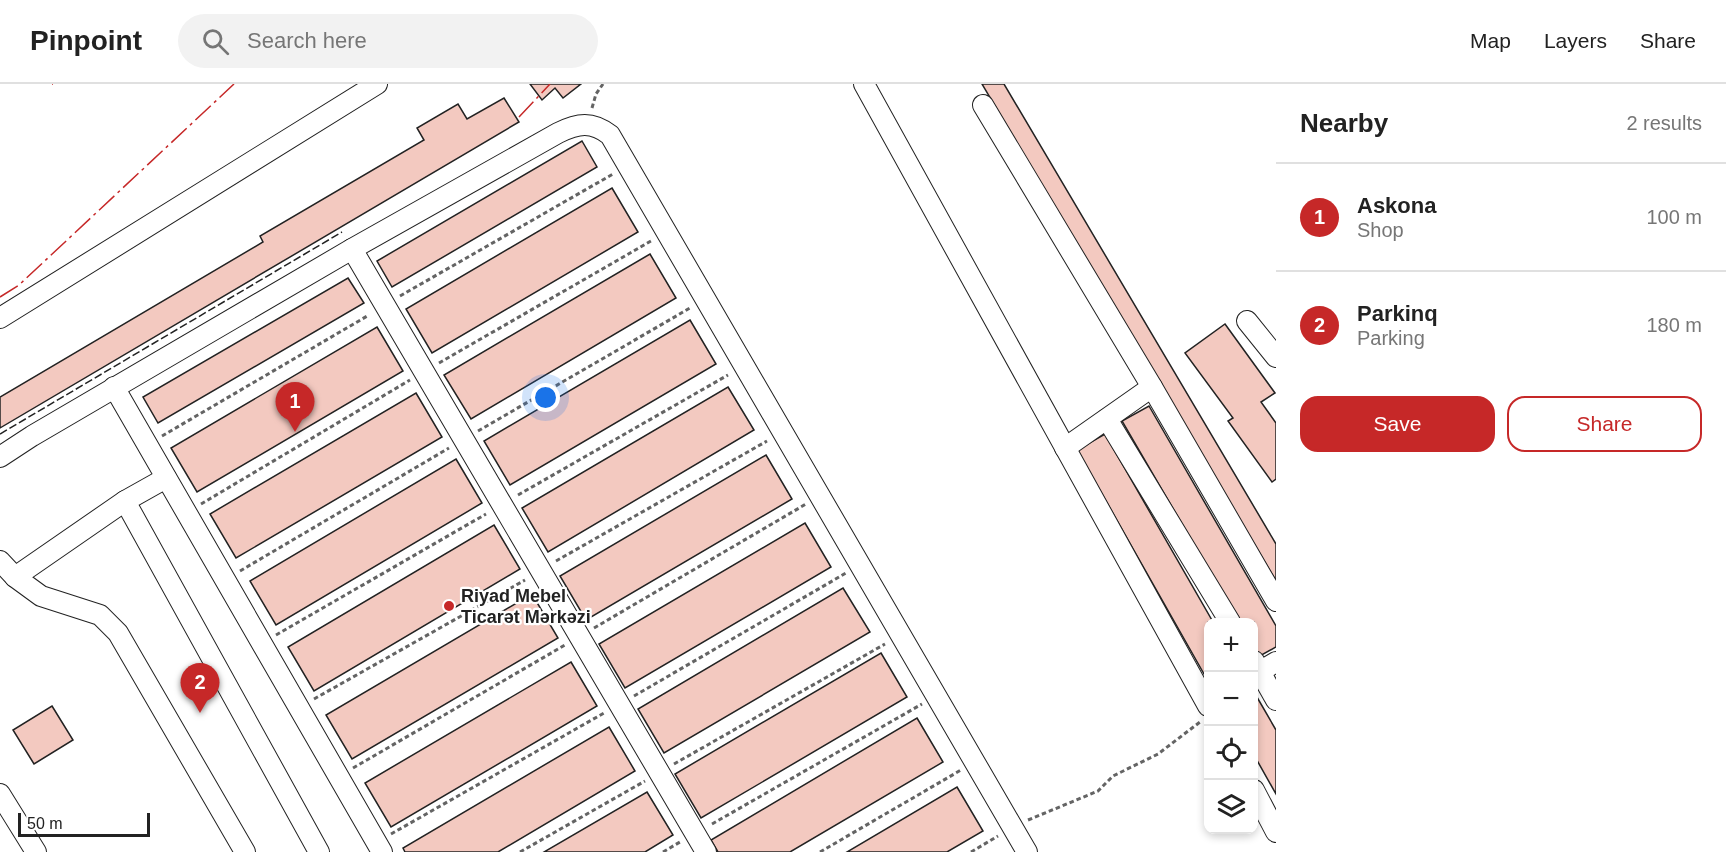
<!DOCTYPE html>
<html lang="en">
<head>
<meta charset="utf-8">
<style>
  :root { --surface:#fff; --page:#f2f2f2; --text:#222; --muted:#767676; --line:#e0e0e0; --accent:#c62828 }
  body { margin:0; font-family:Helvetica,sans-serif; background:var(--page); color:var(--text) }
  .controls { position:absolute; right:18px; bottom:18px; display:grid; overflow:hidden; border-radius:12px; box-shadow:0 3px 9px #0003 }
  .controls button { width:54px; height:54px; display:grid; place-items:center; padding:0; border:0; border-bottom:2px solid var(--line); background:var(--surface); color:var(--text); font:30px sans-serif }
  .scale { position:absolute; left:18px; bottom:15px; width:132px; box-sizing:border-box; padding-left:6px; border:3px solid #222; border-top:0; font-size:16px; line-height:21px; white-space:nowrap; color:#222; -webkit-text-stroke:4px #fff; paint-order:stroke }
  .you { position:absolute; left:546px; top:314px; width:21px; height:21px; margin:-15px; border:4px solid #fff; border-radius:50%; background:#1a73e8; box-shadow:0 0 0 9px #1a73e833 }
  .badge { display:grid; place-items:center; width:39px; height:39px; border-radius:50%; background:var(--accent); color:#fff; font-size:20px; font-weight:700 }
  .pin { position:absolute; translate:-50% -50px; filter:drop-shadow(0 2px 3px #0008) }
  .pin::after { content:''; position:absolute; top:32px; width:21px; height:18px; background:inherit; clip-path:polygon(0 0,100% 0,50% 100%) }
  .list { margin:0; padding:0; list-style:none }
  h2 { display:flex; justify-content:space-between; align-items:center; height:78px; margin:0; padding:0 24px; font-size:26px }
  h2 small { font-size:20px; font-weight:400; color:var(--muted) }
  .list li { display:grid; grid-template-columns:39px 1fr auto; gap:18px; align-items:center; box-sizing:border-box; height:108px; padding:0 24px; border-top:2px solid var(--line) }
  .list b { display:block; font-size:22px; white-space:nowrap }
  .list p { margin:0; font-size:20px; white-space:nowrap; color:var(--muted) }
  .list em { font-size:20px; font-style:normal; color:var(--muted) }
  .actions { display:flex; gap:12px; padding:18px 24px }
  .actions a { flex:1; padding:14px 0; border:2px solid var(--accent); border-radius:18px; text-align:center; font-size:21px; color:var(--accent) }
  .actions .main { background:var(--accent); color:#fff }
  .icon { flex:none; width:33px; height:33px; fill:none; stroke:currentColor; stroke-width:2; stroke-linecap:round; stroke-linejoin:round }
  .map { position:relative; flex:none; width:1276px; height:768px; overflow:hidden }
  header { display:flex; align-items:center; gap:36px; box-sizing:border-box; height:84px; padding:0 30px; background:var(--surface); border-bottom:2px solid var(--line) }
  header strong { font-size:28px }
  nav { display:flex; gap:33px; margin-inline-start:auto; font-size:21px }
  .search { width:420px; height:54px; background:var(--page); display:flex; align-items:center; gap:15px; box-sizing:border-box; padding:0 21px; border-radius:33px; color:var(--muted); font-size:22px }
  main { display:flex }
  aside { flex:1; background:var(--surface) }
  .map>svg:first-child { display:block }
  .building { fill:#f3c9c0; stroke:#222; stroke-width:1.5 }
  .lines { fill:none; stroke-linecap:round; stroke-linejoin:round }
  .minor-casing { stroke:#222; stroke-width:22 }
  .path { stroke:#646464; stroke-width:3; stroke-dasharray:4.5 3; stroke-linecap:butt }
  .minor { stroke:#fff; stroke-width:20 }
  .fence { stroke:#222; stroke-width:1.5; stroke-dasharray:8 3; stroke-linecap:butt }
  .power { stroke:#c62828; stroke-width:1.5; stroke-dasharray:21 4.5 3 4.5; stroke-linecap:butt }
  .poi-dot { fill:#c62828; stroke:#fff; stroke-width:2 }
  .labels { text-anchor:middle; dominant-baseline:central; stroke-width:4.5; stroke-linejoin:round; paint-order:stroke }
  .poi-label { font-size:18px; font-weight:bold; fill:#222; stroke:#fff; text-anchor:start }
</style>
</head>
<body>
<header>
<strong>Pinpoint</strong>
<div class="search"><svg class="icon" aria-label="search" viewBox="0 0 24 24"><circle cx="10" cy="10" r="6"/><path d="M15 15l6 6"/></svg>Search here</div>
<nav><a>Map</a><a>Layers</a><a>Share</a></nav>
</header>
<main>
<div class="map">
<svg width="1276" height="768" viewBox="0 0 1276 768">
  <rect width="100%" height="100%" fill="#fff"/>
  <g class="building">
    <path d="M530,0H581L563,14L555,4L542,16Z"/>
    <path d="M982,0H1004L1276,460V497Z"/>
    <path d="M504,14L519,38L0,344V313L263,158L260,152L424,56L417,44L458,20L467,35Z"/>
    <path d="M582,57L597,83L392,203L377,177Z"/>
    <path d="M612,104L638,148L432,269L406,225Z"/>
    <path d="M650,170L676,214L471,335L444,291Z"/>
    <path d="M348,194L364,219L158,339L143,313Z"/>
    <path d="M690,236L716,280L510,401L484,357Z"/>
    <path d="M1225,240L1275,309L1261,318L1276,339V395L1272,398L1228,337L1233,334L1185,269Z"/>
    <path d="M377,243L403,287L197,408L171,364Z"/>
    <path d="M728,303L754,346L548,468L522,424Z"/>
    <path d="M416,309L442,353L236,474L210,430Z"/>
    <path d="M1149,322L1276,542V563L1258,573L1254,564V538H1239L1122,337Z"/>
    <path d="M1105,350L1213,538H1208V597L1077,366Z"/>
    <path d="M766,371L792,415L586,536L560,492Z"/>
    <path d="M456,375L482,419L276,541L250,497Z"/>
    <path d="M805,439L831,483L625,604L599,560Z"/>
    <path d="M494,441L520,485L314,607L288,563Z"/>
    <path d="M843,504L870,548L664,669L638,625Z"/>
    <path d="M532,510L558,554L352,675L326,631Z"/>
    <path d="M881,569L907,613L701,734L675,690Z"/>
    <path d="M571,578L597,622L391,743L365,699Z"/>
    <path d="M1254,608L1276,646V710L1254,671Z"/>
    <path d="M52,622L73,656L34,680L13,646Z"/>
    <path d="M917,634L943,678L790,768H718L711,756Z"/>
    <path d="M609,643L635,687L498,768H405L403,764Z"/>
    <path d="M957,703L983,747L947,768H847Z"/>
    <path d="M647,708L673,751L645,768H544Z"/>
  </g>
  <g class="lines">
    <g class="minor-casing">
      <g id="minor">
        <path d="M864,0L1208,622"/>
        <path d="M983,21L1152,303L1276,517"/>
        <path d="M352,165L706,768"/>
        <path d="M0,234L377,0"/>
        <path d="M1247,237L1276,273"/>
        <path d="M114,303L382,768"/>
        <path d="M1107,335L1230,538"/>
        <path d="M1065,364L1152,303"/>
        <path d="M0,373L32,352L352,165L558,49C578,39 592,37 610,51C747,291 890,528 1027,768"/>
        <path d="M166,394L125,417L319,768"/>
        <path d="M0,477L15,493L41,512L100,531L118,549L245,768"/>
        <path d="M15,493L125,417"/>
        <path d="M1254,577L1276,616"/>
        <path d="M1254,591L1276,578"/>
        <path d="M1254,706L1276,748"/>
        <path d="M0,710L36,768"/>
      </g>
    </g>
    <g class="path">
      <path d="M592,24L596,10L603,0"/>
      <path d="M400,212L613,90"/>
      <path d="M439,279L651,157"/>
      <path d="M478,347L690,224"/>
      <path d="M162,352L369,231"/>
      <path d="M518,411L728,291"/>
      <path d="M201,420L410,296"/>
      <path d="M556,477L767,357"/>
      <path d="M240,487L449,364"/>
      <path d="M594,544L806,420"/>
      <path d="M276,551L486,430"/>
      <path d="M634,612L846,489"/>
      <path d="M314,615L525,496"/>
      <path d="M674,680L885,560"/>
      <path d="M353,684L565,561"/>
      <path d="M1028,736L1098,707L1113,692L1158,670L1200,638"/>
      <path d="M712,740L922,620"/>
      <path d="M391,750L604,629"/>
      <path d="M520,768L645,697"/>
      <path d="M663,768L680,758"/>
      <path d="M820,768L961,686"/>
      <path d="M971,768L998,752"/>
    </g>
    <use href="#minor" class="minor"/>
    <path class="fence" d="M0,350L342,148"/>
    <g class="power">
      <path d="M52,0H53"/>
      <path d="M519,33L550,0"/>
      <path d="M0,213L19,201L234,0"/>
    </g>
  </g>
  <circle class="poi-dot" cx="449" cy="522" r="6"/>
  <g class="labels">
    <g class="poi-label">
      <text x="461" y="512">Riyad Mebel<tspan x="461" dy="21">Ticarət Mərkəzi</tspan></text>
    </g>
  </g>
</svg>
<div class="controls">
<button>+</button>
<button>−</button>
<button><svg class="icon" aria-label="locate" viewBox="0 0 24 24"><circle cx="12" cy="12" r="6"/><path d="M12 2v4M12 18v4M2 12h4M18 12h4"/></svg></button>
<button><svg class="icon" aria-label="layers" viewBox="0 0 24 24"><path d="M12 4l9 5-9 5-9-5zM3 14l9 5 9-5"/></svg></button>
</div>
<div class="scale">50 m</div>
<div class="you"></div>
<div class="pin badge" style="left:295px;top:348px">1</div>
<div class="pin badge" style="left:200px;top:629px">2</div>
</div>
<aside>
<h2>Nearby<small>2 results</small></h2>
<ul class="list">
<li><span class="badge">1</span><div><b>Askona</b><p>Shop</p></div><em>100 m</em></li>
<li><span class="badge">2</span><div><b>Parkinq</b><p>Parking</p></div><em>180 m</em></li>
</ul>
<div class="actions"><a class="main">Save</a><a>Share</a></div>
</aside>
</main>
</body>
</html>
